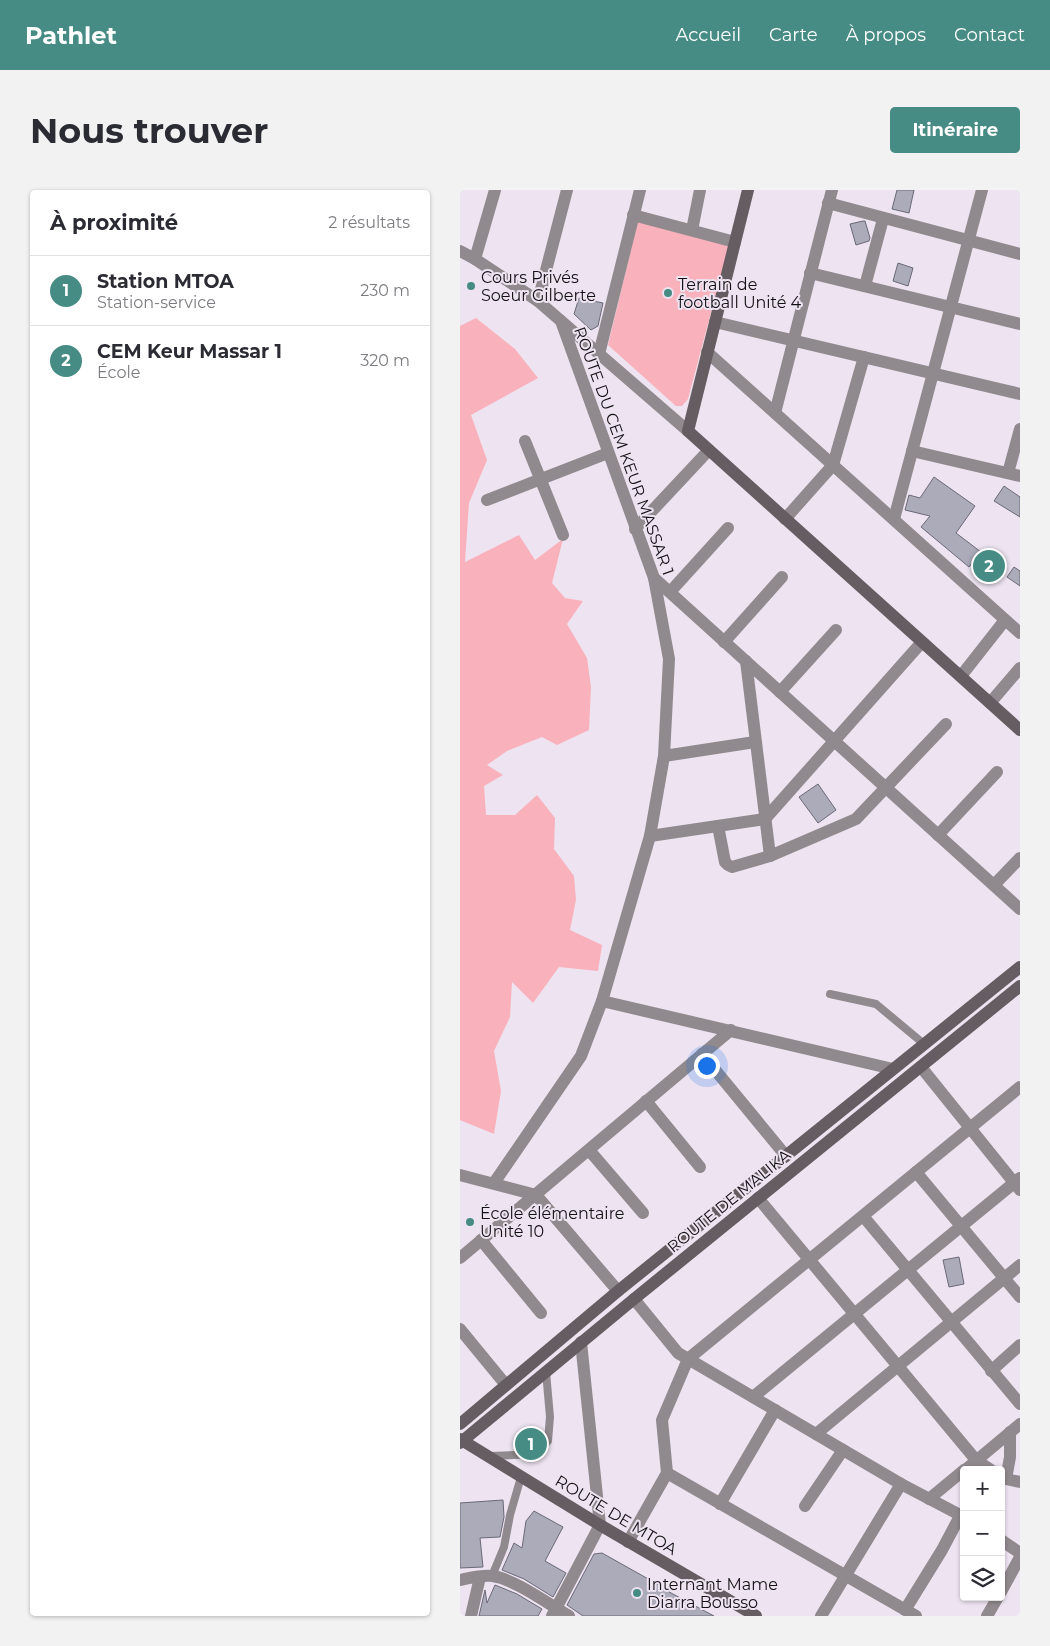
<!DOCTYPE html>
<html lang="fr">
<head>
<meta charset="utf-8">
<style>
  :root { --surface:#fff; --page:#f2f2f3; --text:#2b2b33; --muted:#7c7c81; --line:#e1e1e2; --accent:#478c84 }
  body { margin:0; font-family:Montserrat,sans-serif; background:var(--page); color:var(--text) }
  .controls { position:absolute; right:15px; bottom:15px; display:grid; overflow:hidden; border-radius:5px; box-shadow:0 1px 4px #0004 }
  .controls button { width:45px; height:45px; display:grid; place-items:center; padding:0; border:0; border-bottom:1px solid var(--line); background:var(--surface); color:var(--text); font:25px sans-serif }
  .you { position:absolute; left:246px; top:875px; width:18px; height:18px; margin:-12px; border:4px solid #fff; border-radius:50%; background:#1a73e8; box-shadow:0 0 0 8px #1a73e833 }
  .badge { display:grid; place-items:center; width:32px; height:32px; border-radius:50%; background:var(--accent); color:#fff; font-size:16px; font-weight:700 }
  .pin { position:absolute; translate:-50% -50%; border:2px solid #fff; box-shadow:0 1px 5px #0006 }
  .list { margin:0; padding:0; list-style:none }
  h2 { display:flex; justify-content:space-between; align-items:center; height:65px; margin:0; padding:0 20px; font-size:21px }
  h2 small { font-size:16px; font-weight:400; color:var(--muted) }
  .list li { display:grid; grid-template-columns:32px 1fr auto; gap:15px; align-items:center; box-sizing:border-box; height:70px; padding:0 20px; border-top:1px solid var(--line) }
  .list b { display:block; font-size:19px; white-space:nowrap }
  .list p { margin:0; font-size:16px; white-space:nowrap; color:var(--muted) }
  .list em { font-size:16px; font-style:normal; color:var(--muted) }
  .icon { flex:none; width:28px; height:28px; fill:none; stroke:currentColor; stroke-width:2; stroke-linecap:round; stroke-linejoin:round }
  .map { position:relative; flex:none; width:560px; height:1426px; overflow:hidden; border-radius:5px }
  header { display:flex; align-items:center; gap:30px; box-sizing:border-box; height:70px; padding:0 25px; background:var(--accent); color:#fff }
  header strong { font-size:24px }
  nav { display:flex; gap:28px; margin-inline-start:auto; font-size:18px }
  .intro { display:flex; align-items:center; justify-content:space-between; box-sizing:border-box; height:120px; padding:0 30px }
  h1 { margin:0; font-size:35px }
  .button { padding:12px 22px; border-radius:5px; background:var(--accent); color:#fff; font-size:18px; font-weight:700 }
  main { display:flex; gap:30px; padding:0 30px }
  aside { flex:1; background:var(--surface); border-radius:5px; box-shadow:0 1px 4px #0004 }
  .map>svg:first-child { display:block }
  .green { fill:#f9b2bb }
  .building { fill:#acabba; stroke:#6a6977 }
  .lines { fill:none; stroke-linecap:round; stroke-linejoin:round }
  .lane { stroke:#90898d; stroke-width:8 }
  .street { stroke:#90898d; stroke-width:12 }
  .secondary { stroke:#665d62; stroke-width:12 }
  .poi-dot { fill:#478c84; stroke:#ede3f1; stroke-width:2 }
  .labels { text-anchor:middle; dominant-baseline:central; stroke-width:4; stroke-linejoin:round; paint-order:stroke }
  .poi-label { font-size:16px; fill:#141115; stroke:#ede3f1; text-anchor:start }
  .street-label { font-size:16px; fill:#141115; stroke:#ede3f1 }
</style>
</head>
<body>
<header>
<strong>Pathlet</strong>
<nav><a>Accueil</a><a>Carte</a><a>À propos</a><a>Contact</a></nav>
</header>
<div class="intro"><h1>Nous trouver</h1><a class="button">Itinéraire</a></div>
<main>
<aside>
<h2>À proximité<small>2 résultats</small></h2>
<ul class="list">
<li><span class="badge">1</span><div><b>Station MTOA</b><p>Station-service</p></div><em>230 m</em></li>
<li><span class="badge">2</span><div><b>CEM Keur Massar 1</b><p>École</p></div><em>320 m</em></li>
</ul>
</aside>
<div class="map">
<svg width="560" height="1426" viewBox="0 0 560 1426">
  <rect width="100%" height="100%" fill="#ede3f1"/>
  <g class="green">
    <path d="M178,31L270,51L228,209L222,216H216L148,155Z"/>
    <path d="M16,128L55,159L78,188L11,225L27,270L9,313L5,372L59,345L75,370L103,349L92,393L105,408L123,411L107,434L127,468L131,497L129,540L97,555L82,547L47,561L27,575L43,585L24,596L26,625H55L77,605L95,628L94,659L114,686L116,710L110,740L142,755L138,781L99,777L73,813L52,792L50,827L34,861L41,901L34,944L0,930V136Z"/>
  </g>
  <g class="building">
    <path d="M437,0H454L449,23L432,19Z"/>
    <path d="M403,31H405L410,48L409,51L396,55L390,34Z"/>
    <path d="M438,73L453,78L448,96L433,91Z"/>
    <path d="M119,108L143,113L138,136L131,140L114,124Z"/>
    <path d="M474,287L515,316L496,343L521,362L509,377L461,337L470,326L445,320L449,305L460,308Z"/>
    <path d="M544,296L560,307V327L534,311Z"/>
    <path d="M554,377L560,381V396L547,387Z"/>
    <path d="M358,594L376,620L358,633L339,607Z"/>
    <path d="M499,1067L504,1094L489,1097L483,1070Z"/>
    <path d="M43,1310L44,1327L40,1347L20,1348L23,1377L0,1378V1313Z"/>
    <path d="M74,1321L103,1337L85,1371L106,1383L93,1407L64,1389L42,1380L54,1353L62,1358L66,1331Z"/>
    <path d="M142,1363L199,1395L198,1396L254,1426H123L107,1415L134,1364Z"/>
    <path d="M35,1395L57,1404L82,1419L78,1426H19L25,1400L27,1413Z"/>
  </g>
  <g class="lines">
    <g class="lane">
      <path d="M370,804L416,814L464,854"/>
      <path d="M30,1266L77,1264L88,1251L90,1227L86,1182"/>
      <path d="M32,1386L44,1357L50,1325L61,1287"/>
    </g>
    <g class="street">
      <path d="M368,13L560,64"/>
      <path d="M173,25L275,52"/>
      <path d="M232,40L240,0"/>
      <path d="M0,61L15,69L78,111L228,241"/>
      <path d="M15,69L35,0"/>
      <path d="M350,83L560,134"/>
      <path d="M405,96L423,29"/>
      <path d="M78,111L107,0"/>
      <path d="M255,132L560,204"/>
      <path d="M247,162L560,443"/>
      <path d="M139,164L180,0"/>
      <path d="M315,223L372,0"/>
      <path d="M65,251L103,345"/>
      <path d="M452,261L560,286"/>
      <path d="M548,283L560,239"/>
      <path d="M27,310L148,263"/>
      <path d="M325,329L373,275L404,167"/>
      <path d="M434,329L522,0"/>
      <path d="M175,339L249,260"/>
      <path d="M194,388L560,719"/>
      <path d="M210,402L268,338"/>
      <path d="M264,452L322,387"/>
      <path d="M286,471L310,666"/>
      <path d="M501,486L545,430"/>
      <path d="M320,502L376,440"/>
      <path d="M530,513L560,478"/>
      <path d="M204,566L295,552"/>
      <path d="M258,636L265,672L268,675L272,677L310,666L396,629L486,534"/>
      <path d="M478,645L537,582"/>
      <path d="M190,646L305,629L462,452"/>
      <path d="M534,695L560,668"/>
      <path d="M142,811L433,879"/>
      <path d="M242,864L326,966"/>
      <path d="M461,877L560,1000"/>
      <path d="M186,911L240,977"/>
      <path d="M129,960L183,1023"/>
      <path d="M456,982L560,1107"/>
      <path d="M0,985L76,1005L158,1101"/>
      <path d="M34,993L121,866L142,811L190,646L204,566L209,469L194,388L101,131"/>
      <path d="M298,1008L516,1270L531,1280"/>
      <path d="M403,1026L560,1214"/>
      <path d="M21,1050L81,1123"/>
      <path d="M0,1068L271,840"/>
      <path d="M174,1109L218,1163L441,1294L504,1327"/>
      <path d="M0,1139L46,1195"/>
      <path d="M531,1181L560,1155"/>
      <path d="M293,1207L560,988"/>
      <path d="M356,1244L560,1075"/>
      <path d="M505,1280L560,1234"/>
      <path d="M207,1283L456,1426"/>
      <path d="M541,1286L546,1289L560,1292"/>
      <path d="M546,1289L550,1267V1242"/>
      <path d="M469,1309L504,1280"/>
      <path d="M260,1314L315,1220"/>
      <path d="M345,1316L383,1260"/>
      <path d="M541,1350L560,1363"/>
      <path d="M168,1352L207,1283L202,1230L228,1169L560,897"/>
      <path d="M0,1390C10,1388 21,1385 32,1386C53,1388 90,1415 109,1426"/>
      <path d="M541,1402L560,1367"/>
      <path d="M445,1420L482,1360L500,1326"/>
      <path d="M11,1426L20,1387"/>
      <path d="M92,1426L140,1335L121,1152"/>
      <path d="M361,1426L441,1294"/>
      <path d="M527,1426L538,1407"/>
    </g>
    <g class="secondary">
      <path d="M288,0L228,241L560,540"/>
      <path d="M0,1234L158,1101L560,777"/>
      <path d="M0,1249L140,1335L296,1426"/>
      <path d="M0,1253L174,1109L560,796"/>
    </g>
  </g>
  <g class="poi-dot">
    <circle cx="11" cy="96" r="5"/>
    <circle cx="208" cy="103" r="5"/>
    <circle cx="10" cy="1032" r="5"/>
    <circle cx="177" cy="1403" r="5"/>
  </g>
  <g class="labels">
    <g class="poi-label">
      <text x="21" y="87">Cours Privés<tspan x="21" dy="18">Soeur Gilberte</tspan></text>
      <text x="218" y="94">Terrain de<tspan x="218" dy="18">football Unité 4</tspan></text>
      <text x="20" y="1023">École élémentaire<tspan x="20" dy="18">Unité 10</tspan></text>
      <text x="187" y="1394">Internant Mame<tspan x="187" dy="18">Diarra Bousso</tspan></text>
    </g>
    <g class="street-label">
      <text transform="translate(164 261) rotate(70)">ROUTE DU CEM KEUR MASSAR 1</text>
      <text transform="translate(269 1011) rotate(-39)">ROUTE DE MALIKA</text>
      <text transform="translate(156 1325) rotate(31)">ROUTE DE MTOA</text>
    </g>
  </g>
</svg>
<div class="controls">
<button>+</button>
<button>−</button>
<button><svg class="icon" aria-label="layers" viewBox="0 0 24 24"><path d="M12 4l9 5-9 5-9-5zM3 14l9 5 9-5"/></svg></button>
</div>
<div class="you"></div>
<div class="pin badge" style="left:71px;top:1254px">1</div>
<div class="pin badge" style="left:529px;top:376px">2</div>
</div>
</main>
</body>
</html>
